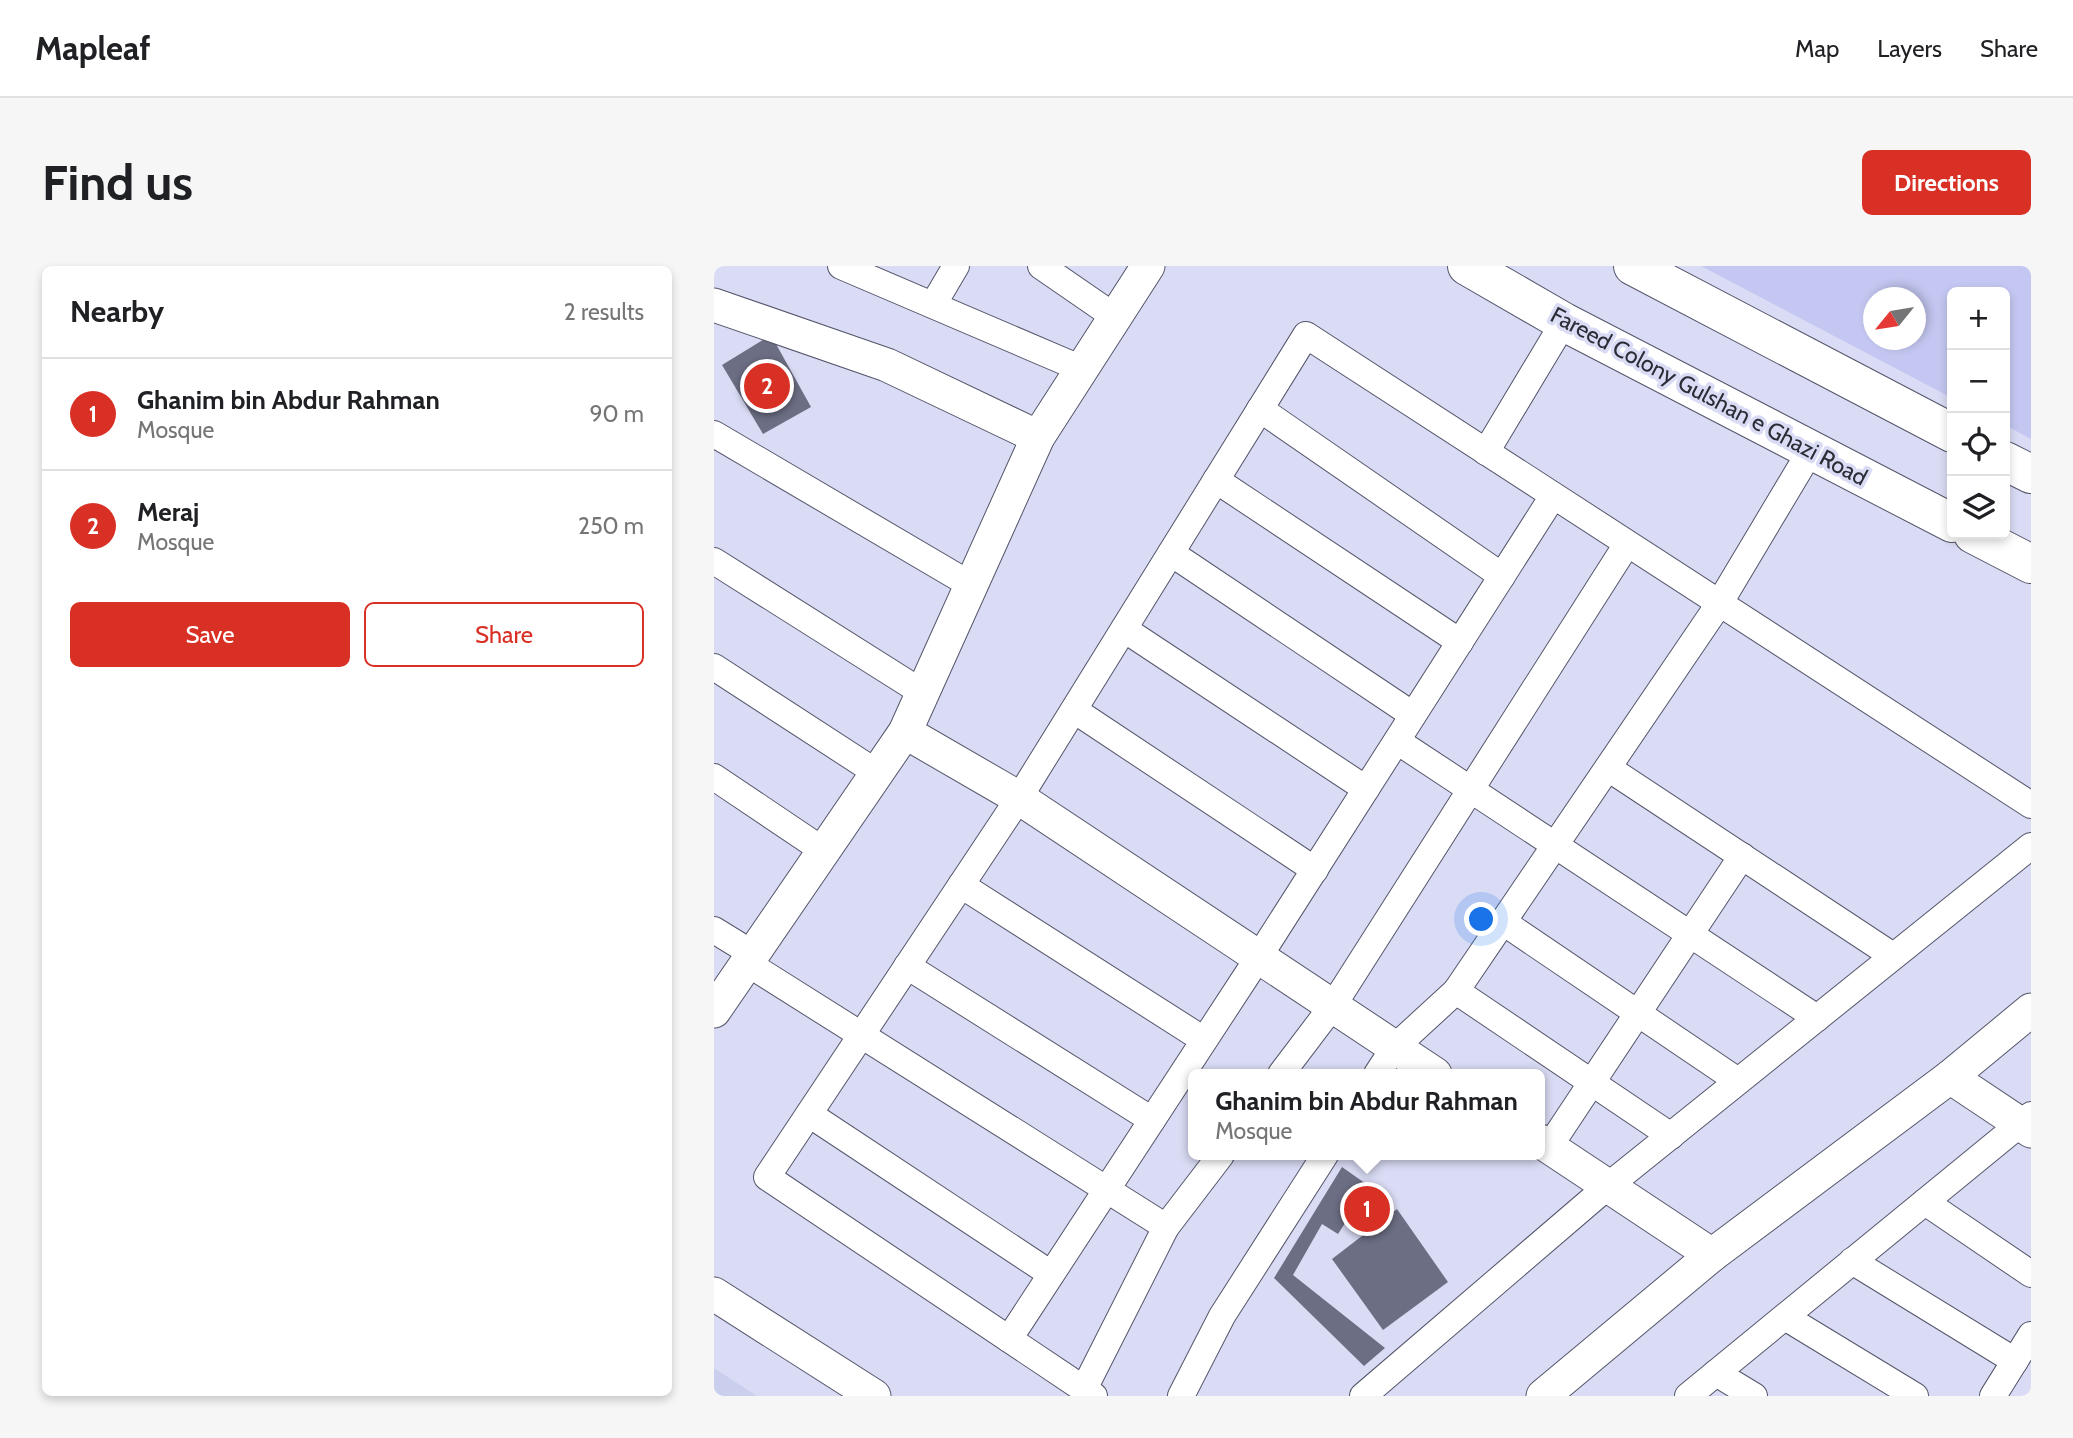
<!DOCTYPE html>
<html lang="en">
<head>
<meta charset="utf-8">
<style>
  :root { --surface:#fff; --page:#f6f6f6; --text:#202124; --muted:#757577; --line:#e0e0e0; --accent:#d93025 }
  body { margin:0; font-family:Cabin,sans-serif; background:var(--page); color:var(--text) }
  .controls { position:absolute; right:21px; top:21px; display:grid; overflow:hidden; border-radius:10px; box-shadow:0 4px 10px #0003 }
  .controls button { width:63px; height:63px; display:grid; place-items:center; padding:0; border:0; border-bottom:2px solid var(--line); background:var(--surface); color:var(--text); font:35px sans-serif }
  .compass { position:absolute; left:1149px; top:21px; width:63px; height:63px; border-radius:50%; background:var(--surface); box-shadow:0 4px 10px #0003; rotate:240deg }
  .you { position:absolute; left:768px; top:654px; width:24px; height:24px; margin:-18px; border:5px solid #fff; border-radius:50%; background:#1a73e8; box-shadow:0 0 0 10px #1a73e833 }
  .badge { display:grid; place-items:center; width:46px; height:46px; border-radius:50%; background:var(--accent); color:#fff; font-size:23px; font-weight:700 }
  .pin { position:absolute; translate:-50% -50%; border:4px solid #fff; box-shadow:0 2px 7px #0006 }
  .popup { position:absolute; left:474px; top:803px; width:357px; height:91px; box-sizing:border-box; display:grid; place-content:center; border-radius:10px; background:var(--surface); filter:drop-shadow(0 2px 5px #0005); font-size:23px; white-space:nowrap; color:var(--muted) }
  .popup b { font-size:26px; color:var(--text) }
  .popup::after { content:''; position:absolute; left:50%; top:100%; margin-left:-14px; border:14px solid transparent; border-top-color:var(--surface) }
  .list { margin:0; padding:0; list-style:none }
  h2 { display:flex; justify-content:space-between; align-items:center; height:91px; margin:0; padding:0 28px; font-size:30px }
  h2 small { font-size:23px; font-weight:400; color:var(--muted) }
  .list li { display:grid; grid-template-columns:46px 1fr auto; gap:21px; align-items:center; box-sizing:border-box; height:112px; padding:0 28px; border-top:2px solid var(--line) }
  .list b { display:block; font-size:26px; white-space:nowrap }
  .list p { margin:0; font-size:23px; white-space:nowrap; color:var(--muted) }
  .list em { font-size:23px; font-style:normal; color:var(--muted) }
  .actions { display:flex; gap:14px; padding:21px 28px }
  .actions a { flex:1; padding:16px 0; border:2px solid var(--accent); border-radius:10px; text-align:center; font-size:24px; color:var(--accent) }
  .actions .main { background:var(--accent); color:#fff }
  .icon { flex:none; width:38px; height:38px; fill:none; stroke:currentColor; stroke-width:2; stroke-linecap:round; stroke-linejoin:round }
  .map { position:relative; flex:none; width:1317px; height:1130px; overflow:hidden; border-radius:10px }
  header { display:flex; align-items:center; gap:42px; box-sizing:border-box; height:98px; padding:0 35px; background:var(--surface); border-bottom:2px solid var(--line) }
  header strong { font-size:33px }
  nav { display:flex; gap:38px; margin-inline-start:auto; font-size:24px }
  .intro { display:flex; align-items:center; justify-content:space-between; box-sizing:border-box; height:168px; padding:0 42px }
  h1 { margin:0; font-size:49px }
  .button { padding:18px 32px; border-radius:10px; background:var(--accent); color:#fff; font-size:24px; font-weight:700 }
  main { display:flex; gap:42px; padding:0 42px }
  aside { flex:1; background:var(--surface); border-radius:10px; box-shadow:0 4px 10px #0003 }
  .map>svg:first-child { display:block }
  .built { fill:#cbcfee }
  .green { fill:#c4c7f1; fill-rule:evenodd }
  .building { fill:#6c6e84 }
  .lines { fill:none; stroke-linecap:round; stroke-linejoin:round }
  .minor-casing { stroke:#54566b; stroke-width:28 }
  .tertiary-casing { stroke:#54566b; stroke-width:35 }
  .primary-casing { stroke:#54566b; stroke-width:40 }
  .minor { stroke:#fff; stroke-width:26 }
  .tertiary { stroke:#fff; stroke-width:33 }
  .primary { stroke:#fff; stroke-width:38 }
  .labels { text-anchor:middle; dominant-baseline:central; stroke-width:7; stroke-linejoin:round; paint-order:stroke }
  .street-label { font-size:23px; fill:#2b2c35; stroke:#dadcf5 }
</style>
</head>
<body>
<header>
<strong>Mapleaf</strong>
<nav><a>Map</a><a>Layers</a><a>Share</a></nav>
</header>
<div class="intro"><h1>Find us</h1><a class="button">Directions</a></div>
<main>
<aside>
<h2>Nearby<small>2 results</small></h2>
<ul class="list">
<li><span class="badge">1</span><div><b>Ghanim bin Abdur Rahman</b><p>Mosque</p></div><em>90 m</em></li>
<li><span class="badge">2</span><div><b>Meraj</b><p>Mosque</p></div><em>250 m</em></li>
</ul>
<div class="actions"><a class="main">Save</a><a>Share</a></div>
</aside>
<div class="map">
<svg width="1317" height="1130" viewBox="0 0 1317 1130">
  <rect width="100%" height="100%" fill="#dadcf5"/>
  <path class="built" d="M0,1102L43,1130H0Z"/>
  <path class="green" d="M987,0H1317V173L1291,159V26H1238V132ZM1160,32H1202V74H1160Z"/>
  <g class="building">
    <path d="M57,69L97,141L49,168L8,99Z"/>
    <path d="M628,901L655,920L624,968L608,958L579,1009L671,1082L650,1100L560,1012Z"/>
    <path d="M683,943L734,1016L669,1064L618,993Z"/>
  </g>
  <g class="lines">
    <g class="minor-casing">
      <g id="minor">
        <path d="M127,0L368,103"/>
        <path d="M327,0L401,51"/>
        <path d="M219,39L242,0"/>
        <path d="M546,143L788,310"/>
        <path d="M0,168L257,319"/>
        <path d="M772,186L850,56"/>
        <path d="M502,214L746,376"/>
        <path d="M457,287L699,449"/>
        <path d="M0,295L209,427"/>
        <path d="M410,363L652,523"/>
        <path d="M0,401L163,507"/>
        <path d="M360,444L601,604"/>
        <path d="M683,475L1103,752"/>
        <path d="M894,502L1179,690"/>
        <path d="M0,511L110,585"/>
        <path d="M247,619L490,774"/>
        <path d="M789,656L1024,815"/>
        <path d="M0,664L39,688"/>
        <path d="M33,697L452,961"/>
        <path d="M193,700L438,854"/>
        <path d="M742,725L957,870"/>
        <path d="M567,808L620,738L913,278"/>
        <path d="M663,808L680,782L742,725L1005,338L1097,184"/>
        <path d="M95,848L337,1008"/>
        <path d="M835,881L1028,590"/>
        <path d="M1211,936L1317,1008"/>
        <path d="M1138,995L1301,1095"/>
        <path d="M1071,1051L1201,1130"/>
        <path d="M295,1073L546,689L839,230"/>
        <path d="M1002,1107L1040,1130"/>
        <path d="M370,1123L452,961L507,889"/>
        <path d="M380,1130L53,911L305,532L592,69L1317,539"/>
        <path d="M467,1130L508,1050L611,889"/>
        <path d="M649,1130L894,920L1317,580"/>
        <path d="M974,1130L1317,849"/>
        <path d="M1279,1130L1317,1069"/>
      </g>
    </g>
    <g class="tertiary-casing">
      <g id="tertiary">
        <path d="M0,39L173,99L324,171"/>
        <path d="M191,466L305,532L721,808"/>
        <path d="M0,745L191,466L324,171L434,0"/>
        <path d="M1236,811L1317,865"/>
        <path d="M826,875L998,989"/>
        <path d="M0,1028L160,1130"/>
        <path d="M829,1130L998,989L1236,811L1317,744"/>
      </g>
    </g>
    <g class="primary-casing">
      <g id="primary">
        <path d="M753,0L850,56L1238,257"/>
        <path d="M919,0L1238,167"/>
        <path d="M1291,195L1317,208"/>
        <path d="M1259,268L1317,298"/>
      </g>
    </g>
    <use href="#minor" class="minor"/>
    <use href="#tertiary" class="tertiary"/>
    <use href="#primary" class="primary"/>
  </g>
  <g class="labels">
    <g class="street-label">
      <text transform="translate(995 130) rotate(28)">Fareed Colony Gulshan e Ghazi Road</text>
    </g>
  </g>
</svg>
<div class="controls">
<button>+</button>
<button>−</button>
<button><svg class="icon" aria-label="locate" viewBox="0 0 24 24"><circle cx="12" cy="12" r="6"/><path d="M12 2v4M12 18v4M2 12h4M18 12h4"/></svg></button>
<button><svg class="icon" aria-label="layers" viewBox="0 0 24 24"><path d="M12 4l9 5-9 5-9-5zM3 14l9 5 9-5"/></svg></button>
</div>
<svg class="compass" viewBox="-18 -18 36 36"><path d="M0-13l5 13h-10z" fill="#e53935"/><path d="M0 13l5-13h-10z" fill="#757577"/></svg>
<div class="you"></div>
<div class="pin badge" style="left:653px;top:943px">1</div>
<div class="popup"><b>Ghanim bin Abdur Rahman</b>Mosque</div>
<div class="pin badge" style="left:53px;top:120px">2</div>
</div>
</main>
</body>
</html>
